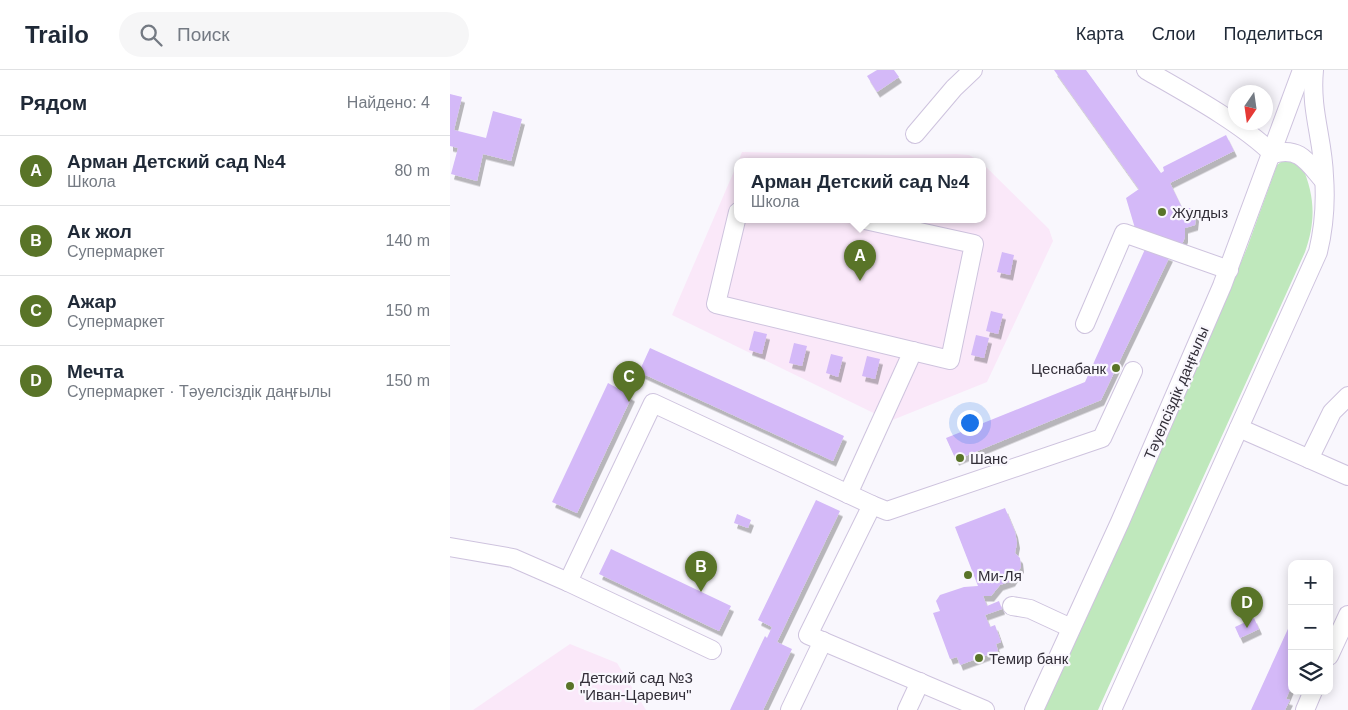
<!DOCTYPE html>
<html lang="ru">
<head>
<meta charset="utf-8">
<style>
  :root { --surface:#fff; --page:#f6f6f7; --text:#1f2937; --muted:#747a83; --line:#e0e1e3; --accent:#597428 }
  body { margin:0; font-family:Helvetica,sans-serif; background:var(--page); color:var(--text) }
  .controls { position:absolute; right:15px; bottom:15px; display:grid; overflow:hidden; border-radius:10px; box-shadow:0 2px 12px #0003 }
  .controls button { width:45px; height:45px; display:grid; place-items:center; padding:0; border:0; border-bottom:1px solid var(--line); background:var(--surface); color:var(--text); font:25px sans-serif }
  .compass { position:absolute; left:778px; top:15px; width:45px; height:45px; border-radius:50%; background:var(--surface); box-shadow:0 2px 12px #0003; rotate:193deg }
  .you { position:absolute; left:519px; top:352px; width:18px; height:18px; margin:-12px; border:4px solid #fff; border-radius:50%; background:#1a73e8; box-shadow:0 0 0 8px #1a73e833 }
  .badge { display:grid; place-items:center; width:32px; height:32px; border-radius:50%; background:var(--accent); color:#fff; font-size:16px; font-weight:700 }
  .pin { position:absolute; translate:-50% -41px; filter:drop-shadow(0 1px 2px #0008) }
  .pin::after { content:''; position:absolute; top:26px; width:18px; height:15px; background:inherit; clip-path:polygon(0 0,100% 0,50% 100%) }
  .popup { position:absolute; left:284px; top:88px; width:252px; height:65px; box-sizing:border-box; display:grid; place-content:center; border-radius:10px; background:var(--surface); filter:drop-shadow(0 1px 4px #0005); font-size:16px; white-space:nowrap; color:var(--muted) }
  .popup b { font-size:19px; color:var(--text) }
  .popup::after { content:''; position:absolute; left:50%; top:100%; margin-left:-10px; border:10px solid transparent; border-top-color:var(--surface) }
  .list { margin:0; padding:0; list-style:none }
  h2 { display:flex; justify-content:space-between; align-items:center; height:65px; margin:0; padding:0 20px; font-size:21px }
  h2 small { font-size:16px; font-weight:400; color:var(--muted) }
  .list li { display:grid; grid-template-columns:32px 1fr auto; gap:15px; align-items:center; box-sizing:border-box; height:70px; padding:0 20px; border-top:1px solid var(--line) }
  .list b { display:block; font-size:19px; white-space:nowrap }
  .list p { margin:0; font-size:16px; white-space:nowrap; color:var(--muted) }
  .list em { font-size:16px; font-style:normal; color:var(--muted) }
  .icon { flex:none; width:28px; height:28px; fill:none; stroke:currentColor; stroke-width:2; stroke-linecap:round; stroke-linejoin:round }
  .map { position:relative; flex:none; width:898px; height:640px; overflow:hidden }
  header { display:flex; align-items:center; gap:30px; box-sizing:border-box; height:70px; padding:0 25px; background:var(--surface); border-bottom:1px solid var(--line) }
  header strong { font-size:24px }
  nav { display:flex; gap:28px; margin-inline-start:auto; font-size:18px }
  .search { width:350px; height:45px; background:var(--page); display:flex; align-items:center; gap:12px; box-sizing:border-box; padding:0 18px; border-radius:28px; color:var(--muted); font-size:19px }
  main { display:flex }
  aside { flex:1; background:var(--surface) }
  .map>svg:first-child { display:block }
  .education { fill:#fae8f9 }
  .green { fill:#bfe8bc }
  .building { fill:#d4b9f8; filter:url(#shadow) }
  .lines { fill:none; stroke-linecap:round; stroke-linejoin:round }
  .minor-casing { stroke:#cec3de; stroke-width:20 }
  .minor { stroke:#fff; stroke-width:18 }
  .poi-dot { fill:#597428; stroke:#f9f7fd; stroke-width:2 }
  .labels { text-anchor:middle; dominant-baseline:central; stroke-width:4.5; stroke-linejoin:round; paint-order:stroke }
  .poi-label { font-size:15px; fill:#322e38; stroke:#f9f7fd; text-anchor:start }
  .street-label { font-size:15px; fill:#322e38; stroke:#f9f7fd }
</style>
</head>
<body>
<header>
<strong>Trailo</strong>
<div class="search"><svg class="icon" aria-label="search" viewBox="0 0 24 24"><circle cx="10" cy="10" r="6"/><path d="M15 15l6 6"/></svg>Поиск</div>
<nav><a>Карта</a><a>Слои</a><a>Поделиться</a></nav>
</header>
<main>
<aside>
<h2>Рядом<small>Найдено: 4</small></h2>
<ul class="list">
<li><span class="badge">A</span><div><b>Арман Детский сад №4</b><p>Школа</p></div><em>80 m</em></li>
<li><span class="badge">B</span><div><b>Ак жол</b><p>Супермаркет</p></div><em>140 m</em></li>
<li><span class="badge">C</span><div><b>Ажар</b><p>Супермаркет</p></div><em>150 m</em></li>
<li><span class="badge">D</span><div><b>Мечта</b><p>Супермаркет · Тәуелсіздік даңғылы</p></div><em>150 m</em></li>
</ul>
</aside>
<div class="map">
<svg width="898" height="640" viewBox="0 0 898 640">
  <defs>
    <filter id="shadow"><feDropShadow dx="3" dy="5.5" stdDeviation="0" flood-color="#0004"/></filter>
  </defs>
  <rect width="100%" height="100%" fill="#f9f7fd"/>
  <g class="education">
    <path d="M292,82L443,85L506,84L519,85L531,92H288Z"/>
    <path d="M288,92V150H532L533,94L599,159L603,171L537,312L440,351L222,245Z"/>
    <path d="M120,574L167,593L196,640H23Z"/>
  </g>
  <path class="green" d="M835,89L852,96C865,126 866,151 855,182L648,640H594L759,268L797,178L827,95Z"/>
  <g class="building">
    <path d="M427,0H444L449,7L427,22L417,6Z"/>
    <path d="M604,0H636L711,103L714,101L713,97L776,65L784,81L720,113L732,138H743L746,146L745,155L735,158V167L731,177L687,165L676,128L689,119Z"/>
    <path d="M0,24L12,27L4,60L36,68L43,41L72,49L61,91L33,84L27,111L1,104L8,78L0,76Z"/>
    <path d="M696,177L720,186L651,330L506,390L496,368L635,312Z"/>
    <path d="M552,182L564,185L560,205L547,202Z"/>
    <path d="M541,241L553,244L548,264L536,261Z"/>
    <path d="M304,261L317,264L312,284L299,280Z"/>
    <path d="M526,265L539,268L534,288L521,285Z"/>
    <path d="M344,273L357,276L352,296L339,293Z"/>
    <path d="M200,278L394,366L383,391L189,302Z"/>
    <path d="M381,284L393,287L388,307L376,303Z"/>
    <path d="M417,286L430,289L425,309L412,306Z"/>
    <path d="M158,313L182,326L127,443L102,432Z"/>
    <path d="M366,430L390,441L327,572L342,579L313,640H280L315,566L317,568L322,557L308,550Z"/>
    <path d="M555,438L565,462L567,473L565,483L570,488L571,497L562,511L550,515L541,526H533L537,536L549,531L552,539L535,545L540,557L545,555L551,572L546,574L548,581L510,595L507,587L500,589L483,543L490,541L486,531L490,525L514,517L528,516L505,457Z"/>
    <path d="M287,444L301,450L298,458L284,453Z"/>
    <path d="M161,479L281,536L269,561L149,504Z"/>
    <path d="M804,548L809,559L790,568L785,557Z"/>
    <path d="M842,550V615L836,629L840,630L835,640H801Z"/>
  </g>
  <g class="lines">
    <g class="minor-casing">
      <g id="minor">
        <path d="M696,0C736,23 790,52 823,84C850,76 858,93 874,111"/>
        <path d="M465,64L504,18L523,0"/>
        <path d="M288,142L266,234L500,290L524,174L415,150"/>
        <path d="M635,254L674,163L779,200"/>
        <path d="M789,358L898,406"/>
        <path d="M859,389L882,342L898,326"/>
        <path d="M398,424L463,281"/>
        <path d="M422,435L437,441L652,368L683,301"/>
        <path d="M0,477L63,488L118,512"/>
        <path d="M562,536L580,539L621,558"/>
        <path d="M262,580L118,512L203,333L422,435L358,565L535,640"/>
        <path d="M879,586L898,545"/>
        <path d="M340,640L373,571"/>
        <path d="M457,640L470,612"/>
        <path d="M584,640L670,452L772,216L852,0"/>
        <path d="M662,640L868,182C874,157 876,132 874,106C873,69 860,40 864,0"/>
        <path d="M855,640L863,621"/>
      </g>
    </g>
    <use href="#minor" class="minor"/>
  </g>
  <g class="poi-dot">
    <circle cx="712" cy="142" r="5"/>
    <circle cx="666" cy="298" r="5"/>
    <circle cx="510" cy="388" r="5"/>
    <circle cx="518" cy="505" r="5"/>
    <circle cx="529" cy="588" r="5"/>
    <circle cx="120" cy="616" r="5"/>
  </g>
  <g class="labels">
    <g class="poi-label">
      <text x="722" y="142">Жулдыз</text>
      <text x="656" y="298" text-anchor="end">Цеснабанк</text>
      <text x="520" y="388">Шанс</text>
      <text x="528" y="505">Ми-Ля</text>
      <text x="539" y="588">Темир банк</text>
      <text x="130" y="607">Детский сад №3<tspan x="130" dy="17">"Иван-Царевич"</tspan></text>
    </g>
    <g class="street-label">
      <text transform="translate(726 323) rotate(-67)">Тәуелсіздік даңғылы</text>
    </g>
  </g>
</svg>
<div class="controls">
<button>+</button>
<button>−</button>
<button><svg class="icon" aria-label="layers" viewBox="0 0 24 24"><path d="M12 4l9 5-9 5-9-5zM3 14l9 5 9-5"/></svg></button>
</div>
<svg class="compass" viewBox="-18 -18 36 36"><path d="M0-13l5 13h-10z" fill="#e53935"/><path d="M0 13l5-13h-10z" fill="#747a83"/></svg>
<div class="you"></div>
<div class="pin badge" style="left:410px;top:211px">A</div>
<div class="popup"><b>Арман Детский сад №4</b>Школа</div>
<div class="pin badge" style="left:251px;top:522px">B</div>
<div class="pin badge" style="left:179px;top:332px">C</div>
<div class="pin badge" style="left:797px;top:558px">D</div>
</div>
</main>
</body>
</html>
